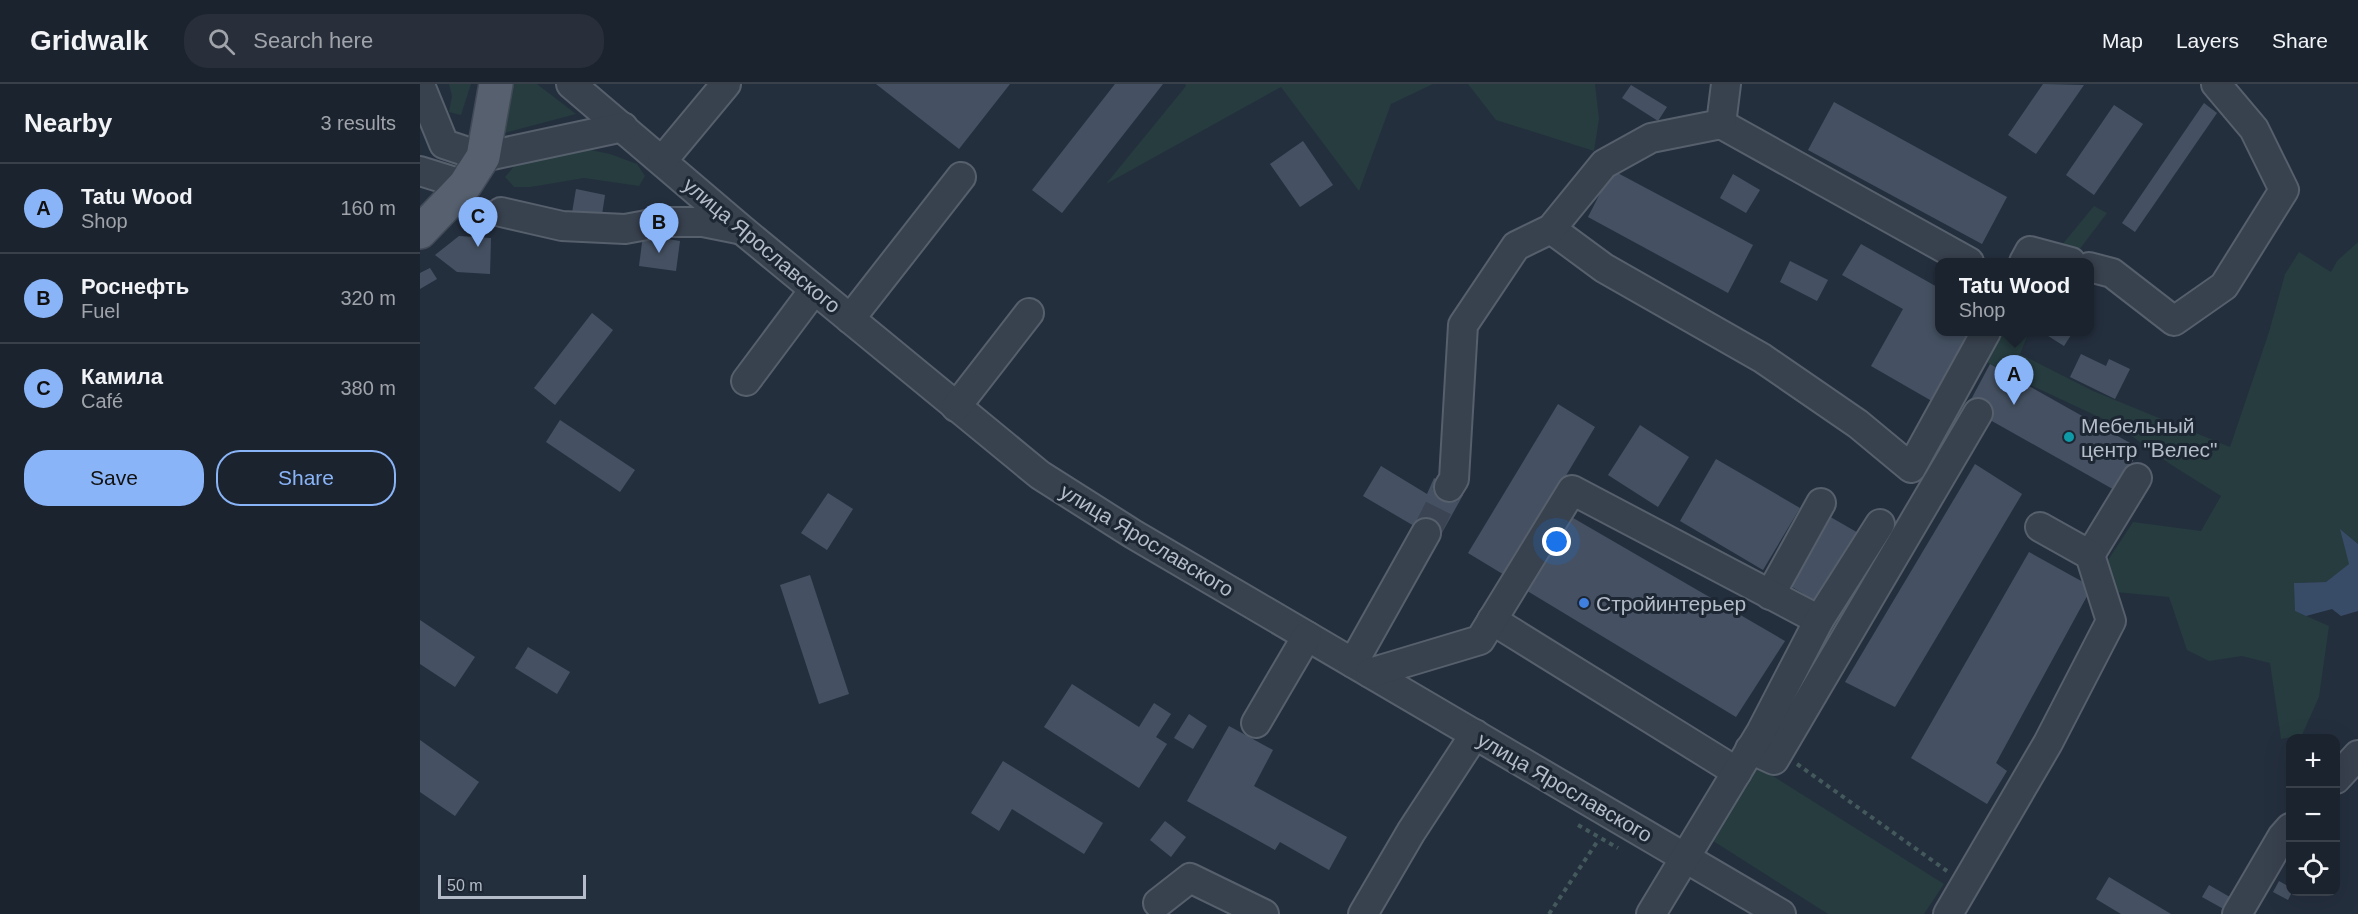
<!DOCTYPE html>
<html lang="en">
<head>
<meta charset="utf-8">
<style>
  :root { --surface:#1b232e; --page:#282f3a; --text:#f1f3f6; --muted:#a0a4aa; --line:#39404a; --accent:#8ab4f8 }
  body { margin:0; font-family:Helvetica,sans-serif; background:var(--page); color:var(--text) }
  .controls { position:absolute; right:18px; bottom:18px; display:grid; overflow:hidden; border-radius:12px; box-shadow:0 6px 24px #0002 }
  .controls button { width:54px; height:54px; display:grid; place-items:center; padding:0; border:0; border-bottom:2px solid var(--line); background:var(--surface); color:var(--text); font:30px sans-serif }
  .scale { position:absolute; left:18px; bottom:15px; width:148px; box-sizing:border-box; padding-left:6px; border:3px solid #b4bcc9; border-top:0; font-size:16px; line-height:21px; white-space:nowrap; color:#b4bcc9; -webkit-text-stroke:4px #1d2633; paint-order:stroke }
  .you { position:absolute; left:1137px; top:458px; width:21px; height:21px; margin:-15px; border:4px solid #fff; border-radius:50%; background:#1a73e8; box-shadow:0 0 0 9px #1a73e833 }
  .badge { display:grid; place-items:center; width:39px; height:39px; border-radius:50%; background:var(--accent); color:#111; font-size:20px; font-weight:700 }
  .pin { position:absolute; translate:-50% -50px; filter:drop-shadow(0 2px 3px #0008) }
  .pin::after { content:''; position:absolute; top:32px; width:21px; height:18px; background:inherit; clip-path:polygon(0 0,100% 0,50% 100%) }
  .popup { position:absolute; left:1515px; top:174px; width:159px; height:78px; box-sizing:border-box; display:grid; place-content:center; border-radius:12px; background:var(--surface); filter:drop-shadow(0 2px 4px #0005); font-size:20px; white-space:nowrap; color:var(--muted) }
  .popup b { font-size:22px; color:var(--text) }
  .popup::after { content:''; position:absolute; left:50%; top:100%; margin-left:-12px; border:12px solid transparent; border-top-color:var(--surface) }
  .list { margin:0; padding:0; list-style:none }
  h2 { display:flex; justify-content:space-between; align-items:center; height:78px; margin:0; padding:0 24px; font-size:26px }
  h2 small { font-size:20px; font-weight:400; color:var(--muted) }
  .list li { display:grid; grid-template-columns:39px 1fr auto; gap:18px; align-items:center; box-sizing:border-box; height:90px; padding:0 24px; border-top:2px solid var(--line) }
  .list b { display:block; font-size:22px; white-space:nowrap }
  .list p { margin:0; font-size:20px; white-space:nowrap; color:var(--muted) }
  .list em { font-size:20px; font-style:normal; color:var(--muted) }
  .actions { display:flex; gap:12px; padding:18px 24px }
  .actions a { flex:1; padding:14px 0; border:2px solid var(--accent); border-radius:24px; text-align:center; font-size:21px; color:var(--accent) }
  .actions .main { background:var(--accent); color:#111 }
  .icon { flex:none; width:33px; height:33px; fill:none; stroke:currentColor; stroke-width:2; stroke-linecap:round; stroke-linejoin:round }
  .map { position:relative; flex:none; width:1938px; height:830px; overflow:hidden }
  header { display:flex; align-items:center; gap:36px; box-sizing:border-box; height:84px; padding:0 30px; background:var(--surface); border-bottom:2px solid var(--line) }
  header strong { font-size:28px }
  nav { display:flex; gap:33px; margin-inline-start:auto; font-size:21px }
  .search { width:420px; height:54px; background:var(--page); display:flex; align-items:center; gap:15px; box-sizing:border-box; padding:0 21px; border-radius:24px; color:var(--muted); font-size:22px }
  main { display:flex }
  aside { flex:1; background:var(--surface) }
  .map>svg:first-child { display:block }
  .green { fill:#263c3f }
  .water { fill:#394c67 }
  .building { fill:#455162 }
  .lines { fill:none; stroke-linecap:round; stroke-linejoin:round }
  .minor-tunnel { stroke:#3a4453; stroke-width:28; stroke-dasharray:28 14; stroke-linecap:butt }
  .minor-casing { stroke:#565f6c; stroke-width:32 }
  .major-casing { stroke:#414a57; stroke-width:36 }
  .path { stroke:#44595c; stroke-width:4; stroke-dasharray:4.5 4.5; stroke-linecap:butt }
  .minor { stroke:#38414e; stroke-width:28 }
  .major { stroke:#56606e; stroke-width:33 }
  .culture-dot { fill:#0f9aa8; stroke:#1d2633; stroke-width:2 }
  .shop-dot { fill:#3f7fe0; stroke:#1d2633; stroke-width:2 }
  .labels { text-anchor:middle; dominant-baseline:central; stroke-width:6; stroke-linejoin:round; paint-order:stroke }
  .street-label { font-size:21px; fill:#b4bcc9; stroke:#1d2633 }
  .poi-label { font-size:21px; fill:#b4bcc9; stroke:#1d2633; text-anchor:start }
</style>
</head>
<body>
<header>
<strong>Gridwalk</strong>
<div class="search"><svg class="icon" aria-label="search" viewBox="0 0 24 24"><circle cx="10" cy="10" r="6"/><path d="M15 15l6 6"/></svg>Search here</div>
<nav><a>Map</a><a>Layers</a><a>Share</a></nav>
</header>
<main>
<aside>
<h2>Nearby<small>3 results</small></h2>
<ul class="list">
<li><span class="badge">A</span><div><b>Tatu Wood</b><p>Shop</p></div><em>160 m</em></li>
<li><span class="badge">B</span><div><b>Роснефть</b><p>Fuel</p></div><em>320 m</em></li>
<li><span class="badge">C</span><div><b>Камила</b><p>Café</p></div><em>380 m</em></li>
</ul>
<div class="actions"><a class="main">Save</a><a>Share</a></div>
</aside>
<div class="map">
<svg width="1938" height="830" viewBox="0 0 1938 830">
  <rect width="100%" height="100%" fill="#242f3e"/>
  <g class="green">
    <path d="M29,0H51L41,31L29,28L32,12Z"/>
    <path d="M89,0H117L156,30L84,49L79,44Z"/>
    <path d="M765,0H1013L971,20L939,107L861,3L686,100L766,2Z"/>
    <path d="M1048,0H1175L1179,35L1174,67L1076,36Z"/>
    <path d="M166,65L190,70L217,80L225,92L219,102L164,94L110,103H94L85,93L96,80Z"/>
    <path d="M1674,122L1687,129L1650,178H1628Z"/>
    <path d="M1938,158V460L1921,446L1930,480L1906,498L1875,499V527L1909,542L1899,613L1882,651L1861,655L1850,579L1822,572L1789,577L1767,566L1749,513L1695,508L1688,476L1713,438L1781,447L1801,412L1750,380L1698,342L1593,293L1563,276L1578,248H1609L1600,270L1673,307L1810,363L1849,248L1865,190L1879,168L1911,188L1917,177Z"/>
    <path d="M1334,680L1524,800L1504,830H1408L1290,755Z"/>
  </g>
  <path class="water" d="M1920,445L1938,460V527L1921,532L1912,525L1886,532L1875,527L1874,499L1906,498L1929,480Z"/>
  <g class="building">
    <path d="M456,0H590L539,65Z"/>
    <path d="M695,0H743L642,129L612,106Z"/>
    <path d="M1623,0L1664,1L1616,70L1588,51Z"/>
    <path d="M1211,1L1247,23L1238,37L1202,14Z"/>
    <path d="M1414,18L1587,113L1562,160L1388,66Z"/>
    <path d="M1784,19L1797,29L1715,148L1702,139Z"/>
    <path d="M1694,21L1723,40L1674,111L1646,91Z"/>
    <path d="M883,57L913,101L880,123L850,80Z"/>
    <path d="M1192,86L1333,161L1308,209L1168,133Z"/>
    <path d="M1313,90L1340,106L1326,129L1300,114Z"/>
    <path d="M156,105L185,111L178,157L148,153Z"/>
    <path d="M223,151L260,157L256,187L219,182Z"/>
    <path d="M39,152L71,154L70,190L37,188L15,171Z"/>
    <path d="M1441,160L1519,204V248H1558L1517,320L1451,282L1483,225L1422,191Z"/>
    <path d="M1370,177L1408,196L1397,217L1360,198Z"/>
    <path d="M10,184L17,195L0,205V189Z"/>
    <path d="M172,229L193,246L135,321L114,304Z"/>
    <path d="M1627,248H1653L1644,262L1625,250Z"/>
    <path d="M1661,270L1686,282L1689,275L1710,285L1695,315L1650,293Z"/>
    <path d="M1570,280L1719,364L1698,408L1547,323Z"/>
    <path d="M1138,320L1175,343L1086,492L1048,469Z"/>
    <path d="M140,336L215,386L200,408L126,358Z"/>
    <path d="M1220,341L1269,373L1238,423L1188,391Z"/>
    <path d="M1296,375L1380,424L1343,486L1260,437Z"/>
    <path d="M1555,380L1602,410L1475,623L1425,598Z"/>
    <path d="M961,382L1007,410L1014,394L1043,411L1018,456L943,412Z"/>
    <path d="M408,409L433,425L407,466L381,449Z"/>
    <path d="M1148,431L1365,557L1316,633L1104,505Z"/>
    <path d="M1407,431L1440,450L1399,519L1367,500Z"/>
    <path d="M1609,468L1672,503L1576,679L1587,687L1567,720L1491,674Z"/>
    <path d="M390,491L429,610L399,620L360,501Z"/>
    <path d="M0,536L55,573L35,603L0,580Z"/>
    <path d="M108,563L150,588L137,610L95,584Z"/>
    <path d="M652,600L719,643L734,619L751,630L736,653L747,660L719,704L624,643Z"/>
    <path d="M769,630L787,642L773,665L754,654Z"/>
    <path d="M809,642L853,666L834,702L927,753L909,786L860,758L855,766L767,717Z"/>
    <path d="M0,656L59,698L35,732L0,708Z"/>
    <path d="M583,677L683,739L664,770L592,725L579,747L551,729Z"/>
    <path d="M745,737L766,753L751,773L730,756Z"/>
    <path d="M1689,793L1751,830H1701L1676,815Z"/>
    <path d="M1859,797L1870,803L1872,808L1868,816L1853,808Z"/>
    <path d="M1789,801L1815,816L1809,828L1782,813Z"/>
  </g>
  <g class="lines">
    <path class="minor-tunnel" d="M1006,449L1029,403"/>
    <g class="minor-casing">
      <g id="minor">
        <path d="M151,0L321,145L620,391L713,450L1361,830"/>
        <path d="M0,1L24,60L63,73L203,43"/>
        <path d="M1301,40L1549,178"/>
        <path d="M242,77L306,0"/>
        <path d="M0,87L45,101"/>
        <path d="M81,128L142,142L205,145L243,138H283L318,145"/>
        <path d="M1131,145L1184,184L1342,274L1438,340L1491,384L1566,248"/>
        <path d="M1604,178L1610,167L1651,178"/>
        <path d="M1669,183L1692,189L1754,237L1804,202L1864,106L1834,45L1796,0"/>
        <path d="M430,235L541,93"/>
        <path d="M326,297L394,206"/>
        <path d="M536,323L609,229"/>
        <path d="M1029,403L1034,395L1043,241L1096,162L1131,145L1184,80L1231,54L1301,40L1306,0"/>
        <path d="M1670,471L1717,394"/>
        <path d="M1350,511L1401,419"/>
        <path d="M1072,536L1317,688"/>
        <path d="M933,579L1006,449"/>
        <path d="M950,589L1060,556L1152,406L1399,536"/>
        <path d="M836,639L887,552"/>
        <path d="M1330,665L1354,676L1558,329"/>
        <path d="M1916,695L1938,671"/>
        <path d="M738,819L770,794L844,830"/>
        <path d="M943,830L991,748L1055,650"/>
        <path d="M1231,830L1341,648L1399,536L1460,440"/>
        <path d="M1528,830L1628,659L1691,537L1670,471L1620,443"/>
        <path d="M1817,830L1862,753L1870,744"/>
      </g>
    </g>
    <g class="major-casing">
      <path id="major" d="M0,148L45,101L63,73L76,0"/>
    </g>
    <g class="path">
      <path d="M1377,680L1527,787"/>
      <path d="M1158,741L1198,764"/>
      <path d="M1129,830L1179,755"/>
    </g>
    <use href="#minor" class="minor"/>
    <use href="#major" class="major"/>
  </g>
  <circle class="culture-dot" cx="1649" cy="353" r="6"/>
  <circle class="shop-dot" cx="1164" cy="519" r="6"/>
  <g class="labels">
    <g class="street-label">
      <text transform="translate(342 161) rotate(40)">улица Ярославского</text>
      <text transform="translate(727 456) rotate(31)">улица Ярославского</text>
      <text transform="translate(1145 703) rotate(30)">улица Ярославского</text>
    </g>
    <g class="poi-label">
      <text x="1661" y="341">Мебельный<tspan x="1661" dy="24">центр "Велес"</tspan></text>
      <text x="1176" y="519">Стройинтерьер</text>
    </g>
  </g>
</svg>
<div class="controls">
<button>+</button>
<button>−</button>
<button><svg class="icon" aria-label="locate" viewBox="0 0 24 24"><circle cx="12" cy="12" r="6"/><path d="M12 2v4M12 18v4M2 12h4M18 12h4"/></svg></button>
</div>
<div class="scale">50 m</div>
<div class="you"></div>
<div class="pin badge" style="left:1594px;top:321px">A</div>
<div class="popup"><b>Tatu Wood</b>Shop</div>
<div class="pin badge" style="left:239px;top:169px">B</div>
<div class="pin badge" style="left:58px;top:163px">C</div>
</div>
</main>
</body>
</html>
